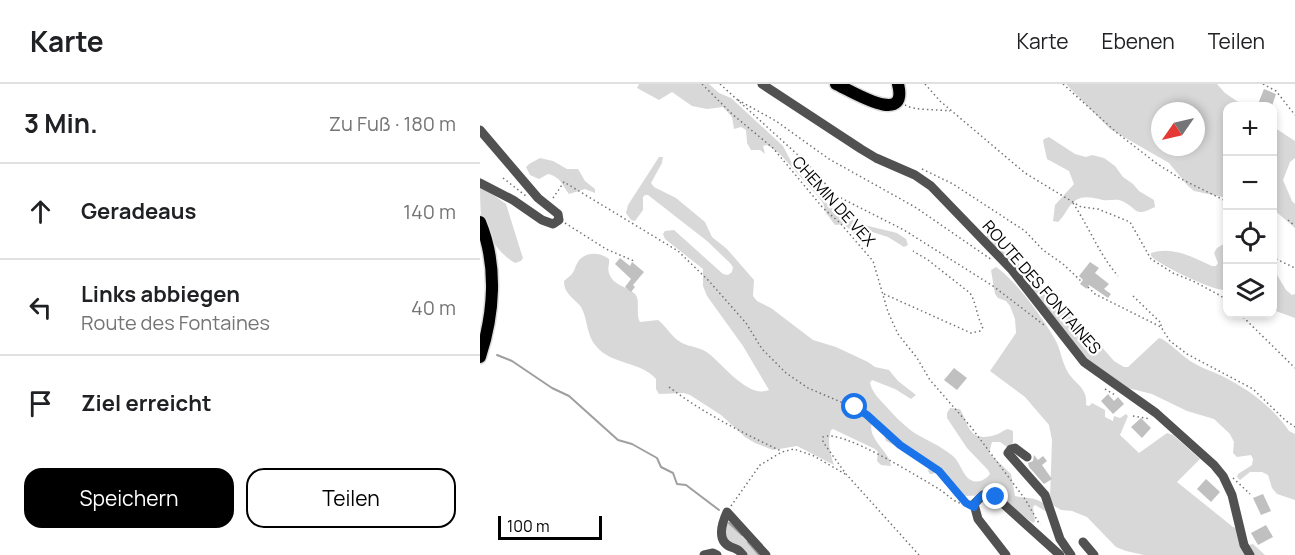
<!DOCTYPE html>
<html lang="de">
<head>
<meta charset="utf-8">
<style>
  :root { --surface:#fff; --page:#f2f2f2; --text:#202124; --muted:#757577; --line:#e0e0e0; --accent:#000 }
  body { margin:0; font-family:Manrope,sans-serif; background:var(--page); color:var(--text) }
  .controls { position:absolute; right:18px; top:18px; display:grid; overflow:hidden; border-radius:12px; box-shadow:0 3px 9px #0003 }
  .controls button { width:54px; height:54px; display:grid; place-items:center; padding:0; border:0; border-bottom:2px solid var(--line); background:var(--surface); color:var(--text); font:30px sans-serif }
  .compass { position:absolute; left:671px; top:18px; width:54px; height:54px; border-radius:50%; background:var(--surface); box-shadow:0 3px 9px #0003; rotate:236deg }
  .scale { position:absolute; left:18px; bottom:15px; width:104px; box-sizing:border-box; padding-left:6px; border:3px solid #000; border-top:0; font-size:16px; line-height:21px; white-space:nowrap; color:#000; -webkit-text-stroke:4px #fff; paint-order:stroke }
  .stop { position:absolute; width:18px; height:18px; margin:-14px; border:4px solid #1a73e8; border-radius:50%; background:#fff }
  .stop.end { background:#1a73e8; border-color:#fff; box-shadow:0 2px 6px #0008 }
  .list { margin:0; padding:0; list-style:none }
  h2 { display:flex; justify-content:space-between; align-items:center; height:78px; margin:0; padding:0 24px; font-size:26px }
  h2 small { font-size:20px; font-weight:400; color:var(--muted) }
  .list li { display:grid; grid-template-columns:39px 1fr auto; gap:18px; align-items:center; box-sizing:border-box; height:96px; padding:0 24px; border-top:2px solid var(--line) }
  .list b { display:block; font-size:22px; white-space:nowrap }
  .list p { margin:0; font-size:20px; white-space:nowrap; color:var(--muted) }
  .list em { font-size:20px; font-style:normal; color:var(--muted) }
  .actions { display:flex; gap:12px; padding:18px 24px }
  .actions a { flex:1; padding:14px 0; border:2px solid var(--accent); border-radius:18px; text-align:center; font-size:21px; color:var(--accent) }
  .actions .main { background:var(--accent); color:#fff }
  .icon { flex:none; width:33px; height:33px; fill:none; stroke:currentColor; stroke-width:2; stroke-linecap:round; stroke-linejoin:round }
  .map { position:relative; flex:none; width:815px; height:471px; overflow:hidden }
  header { display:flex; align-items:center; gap:36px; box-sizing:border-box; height:84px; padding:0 30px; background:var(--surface); border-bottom:2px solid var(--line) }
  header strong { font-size:28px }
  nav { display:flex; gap:33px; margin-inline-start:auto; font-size:21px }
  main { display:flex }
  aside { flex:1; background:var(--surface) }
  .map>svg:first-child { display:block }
  .green { fill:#d8d8d8; fill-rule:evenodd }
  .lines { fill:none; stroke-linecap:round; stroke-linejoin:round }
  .stream { stroke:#9f9f9f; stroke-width:2 }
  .building { fill:#c0c0c0 }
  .major-casing { stroke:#dbdbdb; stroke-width:15 }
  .path { stroke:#737373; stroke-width:1.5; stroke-dasharray:1.5 3; stroke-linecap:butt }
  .minor { stroke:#515151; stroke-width:9 }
  .major { stroke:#000; stroke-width:12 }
  .route { stroke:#1a73e8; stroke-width:8 }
  .labels { text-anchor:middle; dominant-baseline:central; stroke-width:4.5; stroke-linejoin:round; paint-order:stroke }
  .street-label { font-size:16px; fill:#000; stroke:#fff }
</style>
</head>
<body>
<header>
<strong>Karte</strong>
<nav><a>Karte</a><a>Ebenen</a><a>Teilen</a></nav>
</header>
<main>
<aside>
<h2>3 Min.<small>Zu Fuß · 180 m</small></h2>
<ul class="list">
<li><svg class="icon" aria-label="ahead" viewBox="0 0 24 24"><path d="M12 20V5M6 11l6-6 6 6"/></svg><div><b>Geradeaus</b></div><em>140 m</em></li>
<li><svg class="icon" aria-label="left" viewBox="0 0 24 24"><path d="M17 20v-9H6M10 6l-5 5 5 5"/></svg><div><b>Links abbiegen</b><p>Route des Fontaines</p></div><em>40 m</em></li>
<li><svg class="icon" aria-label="arrive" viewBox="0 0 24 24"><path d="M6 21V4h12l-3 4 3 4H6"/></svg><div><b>Ziel erreicht</b></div></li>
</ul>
<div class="actions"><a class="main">Speichern</a><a>Teilen</a></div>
</aside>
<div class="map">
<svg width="815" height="471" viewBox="0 0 815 471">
  <rect width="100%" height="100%" fill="#fff"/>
  <g class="green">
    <path d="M159,0H229L239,9L251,14L303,62L315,85L344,117L352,124L362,126L376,139L417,149L426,155L428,161L424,163L408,153L386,146L381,151H375L364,140L355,141L346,129L343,119L336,110L299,69L287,61L283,62L285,70L280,66H271L267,59L266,46L261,43L254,45L252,33L243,23L227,25L212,22L192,8L179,16L157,4Z"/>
    <path d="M586,0H737L745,9L764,22H748L747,114L714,107L708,102L689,79L630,45ZM680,27H716V63H680Z"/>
    <path d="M792,42L815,57V74L810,78L803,96L812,117L815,120V144L793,125Z"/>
    <path d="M569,53L595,70L606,73L612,71L624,74L635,82L643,93L653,100L659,107L674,116L675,123C653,134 659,125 642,117C636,114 630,117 623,116C614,114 605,111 596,116C588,121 585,132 578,138L573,137L575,121L594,100L589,87L567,75L563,57L564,55Z"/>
    <path d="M179,73H183L182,79L171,99L174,103L196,114L225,138L232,153L247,165L274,196L273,212L277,217L291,224L333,256L356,263L388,278L395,283L409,286L418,297L436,311L431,315L415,305L392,296L390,299C392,307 397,313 403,319C412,329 421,339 433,348C446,356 461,362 473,372C481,379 483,394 493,397C500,399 506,395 510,390L508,386L487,364L467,334V329L470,324L480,325C489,341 489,359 515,351C520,350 523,346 528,345L533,347V358L531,363H527L520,358H512L509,369L531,390L535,412C547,415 553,412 565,420L567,428L555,421L553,423L555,437L553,439L516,411L483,412L475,405L459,385H457L453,390H450L448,387L450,382L447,378L406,357L399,336L395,333C381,352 410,366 411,382L401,381L397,377L398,368L395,365L353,345L351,346C347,359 350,369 354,381L317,362L293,366L275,359L265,353L241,331L210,311L204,309L179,310L176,305V295C161,277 131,281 116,262C106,251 108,235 101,223C94,214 84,210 84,197C86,195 89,193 91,191C95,187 95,182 98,178C105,167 120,168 129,175C130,180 127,183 129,189C133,202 147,202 155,210C161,217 155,230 160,238L178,236C187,243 192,254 202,259C210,263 220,263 228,269C243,280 268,315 289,306L263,262L227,212L223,202V185L185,155L183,150L185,147L194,146L243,190L248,191L252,188L253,183L250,179L227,157L168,111H165L163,113V126L155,137L151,136L146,129L148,121Z"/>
    <path d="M60,74L73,77L87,85H98L105,97L115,105V109L105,105L89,110C82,101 81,93 68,90L59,95L50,91L46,83L49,80Z"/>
    <path d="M0,93L12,110L26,120L41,168L43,174L41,177L35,179C19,170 6,150 1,132C0,120 0,105 0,93Z"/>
    <path d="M508,151L524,168L535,175L544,187L558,201L571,218L598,236L634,277L644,283H648L679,254C686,255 703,273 712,278C721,284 732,287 742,292C768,305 793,323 809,347L815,350V416L797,410L792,404L788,391L782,388H770L760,396L757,393L758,390L772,381L773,375L771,371L757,373L753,369L754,358L750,350L734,335L707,327L672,310L648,304L604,273L505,154Z"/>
    <path d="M747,158L746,206C735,208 679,181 671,172V169C693,162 712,173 732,182H736L738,179L734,169L737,164Z"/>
    <path d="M516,183C535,195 566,238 577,259C581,269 583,281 589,290C597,301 608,305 606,321L609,322L612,319L625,326V333L633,337L634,332L640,334L646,330L648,332L640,351L659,369L687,349L693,351L720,375L697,398L753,443L757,444L769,461L773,460L785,471H664L646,467L636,463L607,433L592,427L581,426L574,422L570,415L572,356L569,341L545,313L510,287L536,249L535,235L530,222L526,217L518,214L515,210L511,186Z"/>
    <path d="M793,184L806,206L812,211L815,210V234L793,226Z"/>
    <path d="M249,437H252L282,471H267L246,456V440Z"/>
  </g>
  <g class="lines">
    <g class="stream">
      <path d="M17,271L32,277L72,304L89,312L138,356L152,360L177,374L181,383L193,389L197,400L206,401L239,426"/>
      <path d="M249,439L262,451"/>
      <path d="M268,458L279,471"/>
    </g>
  </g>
  <g class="building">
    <path d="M784,5L796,10L792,22L778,20Z"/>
    <path d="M140,174L150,182L152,178L164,188L153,201L155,203L151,208L145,203L151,195L135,180Z"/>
    <path d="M610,178L619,184L615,189L629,200L624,205L631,210L628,214L609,201L607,205L600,200L603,196L599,192Z"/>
    <path d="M474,284L487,294L477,306L464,296Z"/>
    <path d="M628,310L634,317L638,313L644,320L633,330L621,317Z"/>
    <path d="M661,334L671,344L662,354L651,343Z"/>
    <path d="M554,371L558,376L563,372L567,377L562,381L572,395L564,400L549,383L548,379L553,377Z"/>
    <path d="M726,395L740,408L731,418L717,405Z"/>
    <path d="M783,410L791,427L781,431L773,414Z"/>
    <path d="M786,441L793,453L778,461L771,449Z"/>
  </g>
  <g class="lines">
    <g class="major-casing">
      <g id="major">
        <path d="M356,0C370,6 429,44 418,0"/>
        <path d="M0,138C18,181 14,230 0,273"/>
      </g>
    </g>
    <g class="path">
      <path d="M222,0L252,30L293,64L343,124L360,139L393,177L408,228L418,250L437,274L450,296L491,343L545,415L560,441"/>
      <path d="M240,0L330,82L355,111L424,146L513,202L564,241"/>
      <path d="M445,0L460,17L545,89L601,123L618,125L650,138L671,175L693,189L715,198L741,212L748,218"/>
      <path d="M583,0L636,48L676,79L701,95L748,118"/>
      <path d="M783,0L796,7L815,31"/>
      <path d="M258,16L296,37L349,75L435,123L512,176"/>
      <path d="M425,21C436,27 456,25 470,27"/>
      <path d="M442,85L473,100L545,147L563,166L583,180L602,198"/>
      <path d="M23,94L46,112"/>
      <path d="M73,114L84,98L198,167L229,197L266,239L282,265L306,289L328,304L382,327L420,361L459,387L486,418"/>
      <path d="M593,119C609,143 619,170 638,192"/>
      <path d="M808,136L815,142"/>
      <path d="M85,139L126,165L154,177"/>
      <path d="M792,173L815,184"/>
      <path d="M608,203L615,210L681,243L690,257L707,270L773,305L805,336L815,343"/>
      <path d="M404,210L491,249L500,247L503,243C496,232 497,220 490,209L448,176L433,167"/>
      <path d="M653,212L681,239V242"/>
      <path d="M760,230L815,284"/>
      <path d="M189,303C223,329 263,349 301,367"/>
      <path d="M625,305L635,311"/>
      <path d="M653,332L670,335"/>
      <path d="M753,394L770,410"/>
      <path d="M251,422L280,381L302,368L314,365L334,372L365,390"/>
      <path d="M439,471L366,390L343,358V353C361,344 440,394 459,405C467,410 477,422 486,419"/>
    </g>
    <g class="minor">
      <path d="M282,0L381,65L396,74L435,91L451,102L532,186L604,278L676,329L734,381L743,392L752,411L764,461L770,471"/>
      <path d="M0,46L58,114L78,130L79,136L73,140L62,136L33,116L0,99"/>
      <path d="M547,373L535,364L531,365L528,369L565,411L580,455L591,471"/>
      <path d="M603,458L614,471"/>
      <path d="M224,471L233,469L237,471"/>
      <path d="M263,471C259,466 257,465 251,463C236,457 242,439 247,428L286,471"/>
      <path d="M526,471L498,435L494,420L503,411H511L519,416L580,471"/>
    </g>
    <use href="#major" class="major"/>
  </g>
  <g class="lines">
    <path class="route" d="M375,323L387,331L420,361L459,387L486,419L494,423C497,412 506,408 516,413"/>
  </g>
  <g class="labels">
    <g class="street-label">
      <text transform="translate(354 117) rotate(48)">CHEMIN DE VEX</text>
      <text transform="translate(562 203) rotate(49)">ROUTE DES FONTAINES</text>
    </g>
  </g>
</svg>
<div class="controls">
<button>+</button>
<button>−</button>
<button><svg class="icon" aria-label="locate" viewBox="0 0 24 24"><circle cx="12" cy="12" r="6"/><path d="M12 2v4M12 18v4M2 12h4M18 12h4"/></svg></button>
<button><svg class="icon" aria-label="layers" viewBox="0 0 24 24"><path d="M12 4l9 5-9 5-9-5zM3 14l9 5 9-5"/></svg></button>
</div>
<svg class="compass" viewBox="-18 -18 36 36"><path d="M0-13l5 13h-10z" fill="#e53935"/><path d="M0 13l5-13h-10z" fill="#757577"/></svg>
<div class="scale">100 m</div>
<div class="stop" style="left:375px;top:323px"></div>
<div class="stop end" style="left:516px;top:413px"></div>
</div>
</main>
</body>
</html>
